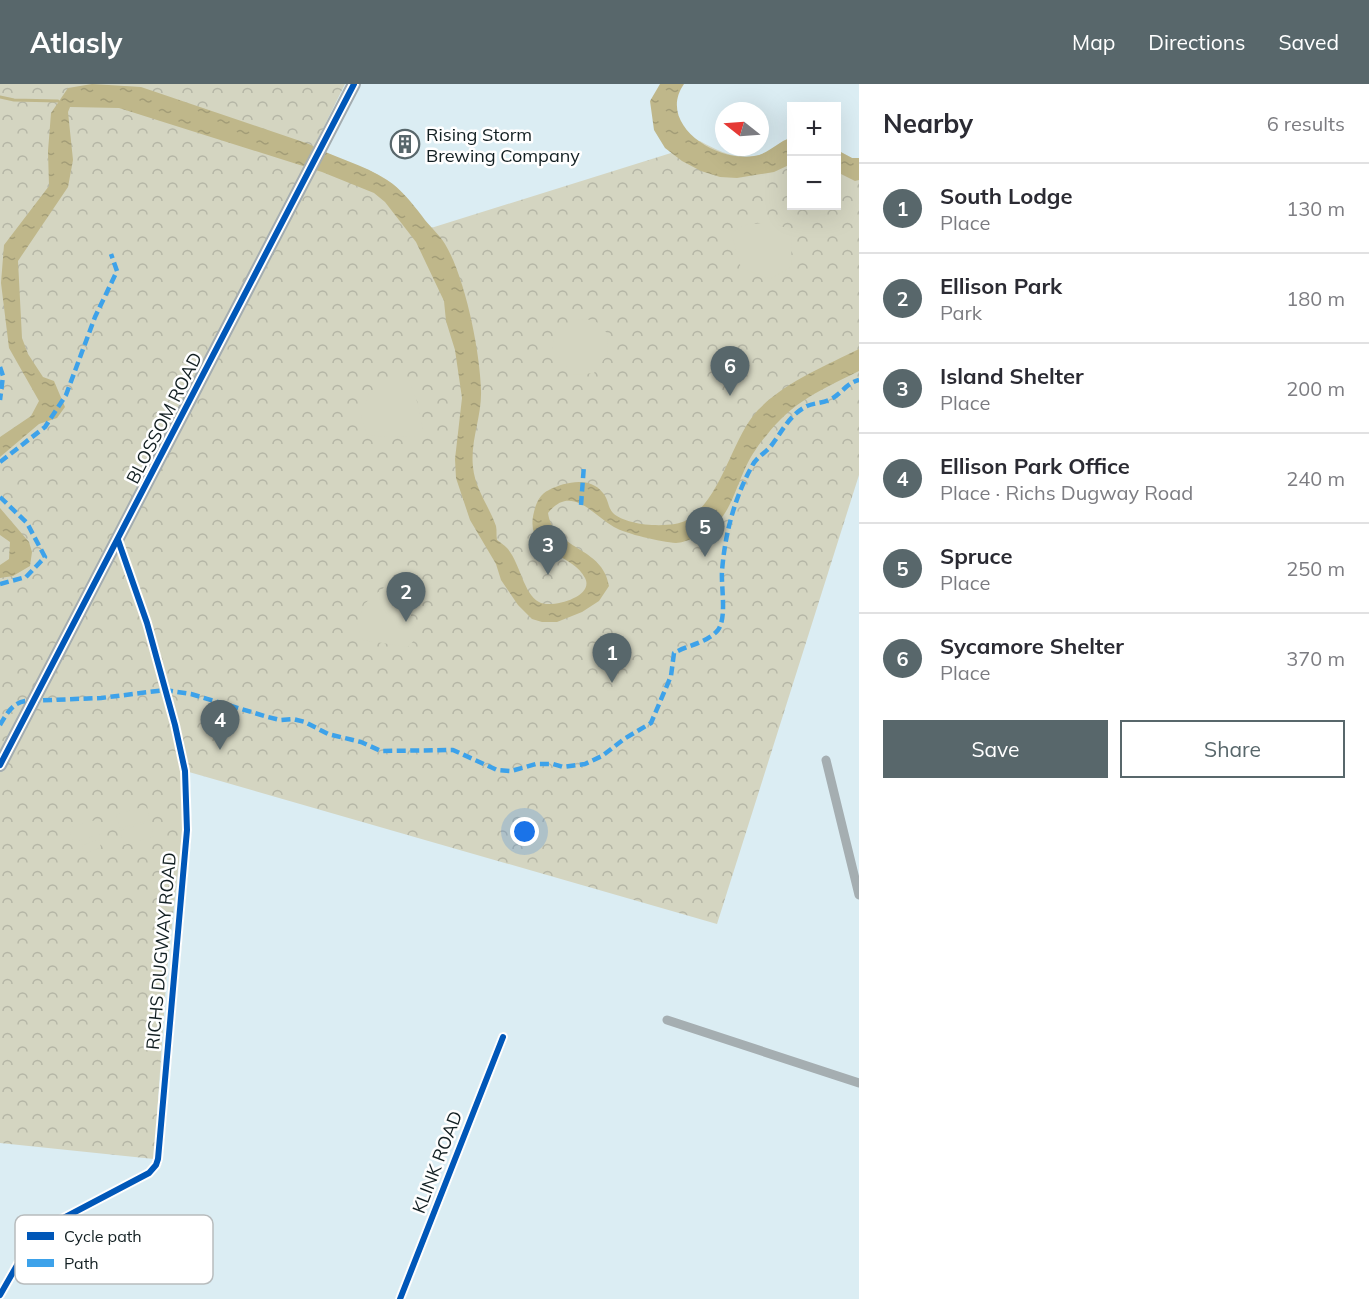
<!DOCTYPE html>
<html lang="en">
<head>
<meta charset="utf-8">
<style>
  :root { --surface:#fff; --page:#f7f7f7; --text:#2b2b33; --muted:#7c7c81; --line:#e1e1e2; --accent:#58676b }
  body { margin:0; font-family:Mulish,sans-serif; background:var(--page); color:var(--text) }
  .controls { position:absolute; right:18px; top:18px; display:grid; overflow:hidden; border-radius:0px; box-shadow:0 6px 24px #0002 }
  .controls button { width:54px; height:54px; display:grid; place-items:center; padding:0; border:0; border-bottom:2px solid var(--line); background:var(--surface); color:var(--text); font:30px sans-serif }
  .compass { position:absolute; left:715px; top:18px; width:54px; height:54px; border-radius:50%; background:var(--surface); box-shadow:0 6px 24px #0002; rotate:287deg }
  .you { position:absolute; left:525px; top:748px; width:21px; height:21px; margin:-15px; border:4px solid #fff; border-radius:50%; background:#1a73e8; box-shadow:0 0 0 9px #1a73e833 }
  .badge { display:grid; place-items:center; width:39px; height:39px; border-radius:50%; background:var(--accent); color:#fff; font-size:20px; font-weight:700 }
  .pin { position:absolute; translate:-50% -50px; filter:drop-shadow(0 2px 3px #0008) }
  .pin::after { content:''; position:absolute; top:32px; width:21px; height:18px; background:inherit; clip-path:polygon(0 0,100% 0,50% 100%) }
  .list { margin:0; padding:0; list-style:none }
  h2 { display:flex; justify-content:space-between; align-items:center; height:78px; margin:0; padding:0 24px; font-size:26px }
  h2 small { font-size:20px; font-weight:400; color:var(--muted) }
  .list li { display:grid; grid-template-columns:39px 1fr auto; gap:18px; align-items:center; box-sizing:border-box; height:90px; padding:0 24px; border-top:2px solid var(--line) }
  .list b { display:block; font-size:22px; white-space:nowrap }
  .list p { margin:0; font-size:20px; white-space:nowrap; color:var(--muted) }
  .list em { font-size:20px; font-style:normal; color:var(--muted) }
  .actions { display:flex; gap:12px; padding:18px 24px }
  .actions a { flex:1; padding:14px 0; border:2px solid var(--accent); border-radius:0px; text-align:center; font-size:21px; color:var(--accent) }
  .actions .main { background:var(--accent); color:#fff }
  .map { position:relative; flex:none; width:859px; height:1215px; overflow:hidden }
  header { display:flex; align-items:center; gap:36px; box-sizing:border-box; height:84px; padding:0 30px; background:var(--accent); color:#fff }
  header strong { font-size:28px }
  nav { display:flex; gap:33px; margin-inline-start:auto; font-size:21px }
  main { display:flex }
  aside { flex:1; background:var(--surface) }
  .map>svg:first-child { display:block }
  .park { fill:url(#park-crowns) }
  .pitch { fill:#d4d5c1 }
  .water { fill:url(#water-ripples) }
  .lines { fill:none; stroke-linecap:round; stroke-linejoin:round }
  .stream { stroke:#bfb78a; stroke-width:3 }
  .street { stroke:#a5aeb1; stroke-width:9 }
  .secondary { stroke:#a4adb1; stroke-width:14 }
  .quiet { stroke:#3da2ea; stroke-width:4.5; stroke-dasharray:9 4.5; stroke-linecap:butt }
  .cycleway-casing { stroke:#fff; stroke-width:10 }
  .cycleway { stroke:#0057b8; stroke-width:6 }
  .labels { text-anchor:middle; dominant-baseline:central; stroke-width:5; stroke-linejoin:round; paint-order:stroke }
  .poi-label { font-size:18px; fill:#121f22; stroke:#fff; text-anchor:start }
  .street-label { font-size:18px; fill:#121f22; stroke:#fff }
  .key { fill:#fff; stroke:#b8bcbd; stroke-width:1.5 }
  .key-label { font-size:16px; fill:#121f22 }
</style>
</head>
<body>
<header>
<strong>Atlasly</strong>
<nav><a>Map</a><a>Directions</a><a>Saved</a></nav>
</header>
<main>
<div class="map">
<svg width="859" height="1215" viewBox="0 0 859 1215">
  <defs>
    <pattern id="park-crowns" width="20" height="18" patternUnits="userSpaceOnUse" patternTransform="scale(1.5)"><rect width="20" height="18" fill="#d4d5c1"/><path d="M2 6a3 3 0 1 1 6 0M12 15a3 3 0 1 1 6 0" fill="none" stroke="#b5b6a6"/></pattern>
    <pattern id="water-ripples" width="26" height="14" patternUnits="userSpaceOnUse" patternTransform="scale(1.5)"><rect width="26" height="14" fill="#bfb78a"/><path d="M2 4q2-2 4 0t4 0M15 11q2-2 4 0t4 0" fill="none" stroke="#a39d77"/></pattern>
  </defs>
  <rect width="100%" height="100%" fill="#dbedf3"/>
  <path class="park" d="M0,0H345L315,61C336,77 364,81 387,96C406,108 416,127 431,144L671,69L700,57C720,68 744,80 767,68C775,64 782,56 791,54L792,122H836L837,66L852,74H859V391L717,840L182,686L183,742L167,886L154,1075L0,1059Z"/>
  <g class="pitch">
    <path d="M769,138L792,146L791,183L770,195L741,184L731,148L746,141Z"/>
    <path d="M575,235L594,236L608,250L607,271L594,289L573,291L552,264L556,245Z"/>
    <path d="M385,296H409L418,320L423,345L415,352L386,353L367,351L361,332L369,309Z"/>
    <path d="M387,501L405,510L417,553L408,563L363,556L357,542L364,520Z"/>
    <path d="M146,722L150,736L120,744L116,731Z"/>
    <path d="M99,735L103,749L73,758L69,744Z"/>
    <path d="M150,738L154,752L124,761L120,747Z"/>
    <path d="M99,756L101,764L84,769L82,761Z"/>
  </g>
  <g class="water">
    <path d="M92,0L141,3L309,60C334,74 363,80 387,96C401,105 412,119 422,132C429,142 439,150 445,160C465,193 480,267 481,306C482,332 470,357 473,383C475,405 489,422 496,442C497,447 496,451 497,456C500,458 504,461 507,464C520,478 523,509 539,518C551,525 595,513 585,494C573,468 523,470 534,428C536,419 540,410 549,406C565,398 590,392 603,409C608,414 608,424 613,429C626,442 671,445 687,436C723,413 731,355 758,326C785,298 825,282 859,265V287C821,306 793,317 766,352C758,361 749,375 744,387C736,404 731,425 717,439C711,445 700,451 693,454C689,456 681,459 676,459C661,458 626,450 614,443C592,430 571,400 548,429C553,466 603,462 609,502L599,517L582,528L557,538H542L532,535L518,521L501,496L496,480L470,436L456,394L455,375L462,314L455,266L446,237L444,217L416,158L385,118L374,109L322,88L119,24L70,23L68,28L73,76L68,103L18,177L22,254L28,270L43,293L54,297L65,323L57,334L39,340L0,373V353L31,332L39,317L9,264L1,199L4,161L49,102L48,67L51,29L68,4Z"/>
    <path d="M660,0H684C656,40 717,79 754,72C769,70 778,57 791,54V77L789,81L774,88L737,94L720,93L701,87L682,77L665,64L654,46L650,17Z"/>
    <path d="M837,66L852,74H859V96L855,97L837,88Z"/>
    <path d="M0,424L29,458L32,468L30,482L13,492L0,494V481L9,475L10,458L0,451Z"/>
  </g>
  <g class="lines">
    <path class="stream" d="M0,13L14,16L58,17"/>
    <g class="street">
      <path d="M826,676L859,811"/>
      <path d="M667,936L859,999"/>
      <path d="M0,1211L28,1162L54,1139L149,1089L156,1081L158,1075L187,746L185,687L175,641L147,539L118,456"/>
      <path d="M400,1215L503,953"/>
    </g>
    <path class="secondary" d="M0,681L354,0"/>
    <g class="quiet">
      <path d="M0,283L3,292L0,316"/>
      <path d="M0,378L45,343L66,311L95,233L117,187L111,170"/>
      <path d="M0,413L27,439L45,473L26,493L0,500"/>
      <path d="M581,421L584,381"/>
      <path d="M0,641C6,631 12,619 25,617L101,614L165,606L191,610L268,633L280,636L293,635L305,638L328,650L361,658L381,667L453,666L497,686L511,687L536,680H553L563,683L585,680L602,672L624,655L651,639L671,592L674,569C688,561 707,559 718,546C727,534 721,503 722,487C725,450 734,415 752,382C756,374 765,369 771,362C782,348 789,331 807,322C814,319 822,319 829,316C841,311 846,299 859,296"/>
    </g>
    <g class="cycleway-casing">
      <g id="cycleway">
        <path d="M0,681L354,0"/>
        <path d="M0,1211L28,1162L54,1139L149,1089L156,1081L158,1075L187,746L185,687L175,641L147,539L118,456"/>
        <path d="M400,1215L503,953"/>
      </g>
    </g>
    <use href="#cycleway" class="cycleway"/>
  </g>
  <defs>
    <g id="building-ring" transform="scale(1.5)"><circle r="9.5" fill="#fff" stroke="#58676b" stroke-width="1.5"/><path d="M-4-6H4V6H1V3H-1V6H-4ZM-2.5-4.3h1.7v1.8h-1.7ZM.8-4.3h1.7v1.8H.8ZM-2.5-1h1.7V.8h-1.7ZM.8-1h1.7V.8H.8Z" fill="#58676b"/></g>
  </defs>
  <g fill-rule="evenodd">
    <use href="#building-ring" x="405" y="60"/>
  </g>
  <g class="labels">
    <g class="poi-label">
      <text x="426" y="50">Rising Storm<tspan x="426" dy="21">Brewing Company</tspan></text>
    </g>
    <g class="street-label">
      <text transform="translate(164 334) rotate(-63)">BLOSSOM ROAD</text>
      <text transform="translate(161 867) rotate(-85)">RICHS DUGWAY ROAD</text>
      <text transform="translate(437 1078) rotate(-69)">KLINK ROAD</text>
    </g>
  </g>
  <rect x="15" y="1131" width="198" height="69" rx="9" class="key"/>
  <rect x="27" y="1148" width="27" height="8" fill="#0057b8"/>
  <rect x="27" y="1175" width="27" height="8" fill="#3da2ea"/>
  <g class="key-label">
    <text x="64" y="1158">Cycle path</text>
    <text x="64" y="1185">Path</text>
  </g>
</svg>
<div class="controls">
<button>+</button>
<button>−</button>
</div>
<svg class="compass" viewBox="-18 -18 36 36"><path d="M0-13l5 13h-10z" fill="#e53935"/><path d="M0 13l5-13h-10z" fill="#7c7c81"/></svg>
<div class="you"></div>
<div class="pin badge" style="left:612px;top:599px">1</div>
<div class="pin badge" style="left:406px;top:538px">2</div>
<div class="pin badge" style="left:548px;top:491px">3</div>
<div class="pin badge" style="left:220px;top:666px">4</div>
<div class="pin badge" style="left:705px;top:473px">5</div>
<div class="pin badge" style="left:730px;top:312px">6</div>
</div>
<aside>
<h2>Nearby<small>6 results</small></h2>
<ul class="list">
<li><span class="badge">1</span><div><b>South Lodge</b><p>Place</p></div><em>130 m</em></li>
<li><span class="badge">2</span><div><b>Ellison Park</b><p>Park</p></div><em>180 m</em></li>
<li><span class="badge">3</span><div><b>Island Shelter</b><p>Place</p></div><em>200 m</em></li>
<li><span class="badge">4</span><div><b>Ellison Park Office</b><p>Place · Richs Dugway Road</p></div><em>240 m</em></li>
<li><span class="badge">5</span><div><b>Spruce</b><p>Place</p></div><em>250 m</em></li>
<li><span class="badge">6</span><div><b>Sycamore Shelter</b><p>Place</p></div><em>370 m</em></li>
</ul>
<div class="actions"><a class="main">Save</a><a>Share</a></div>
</aside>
</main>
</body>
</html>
